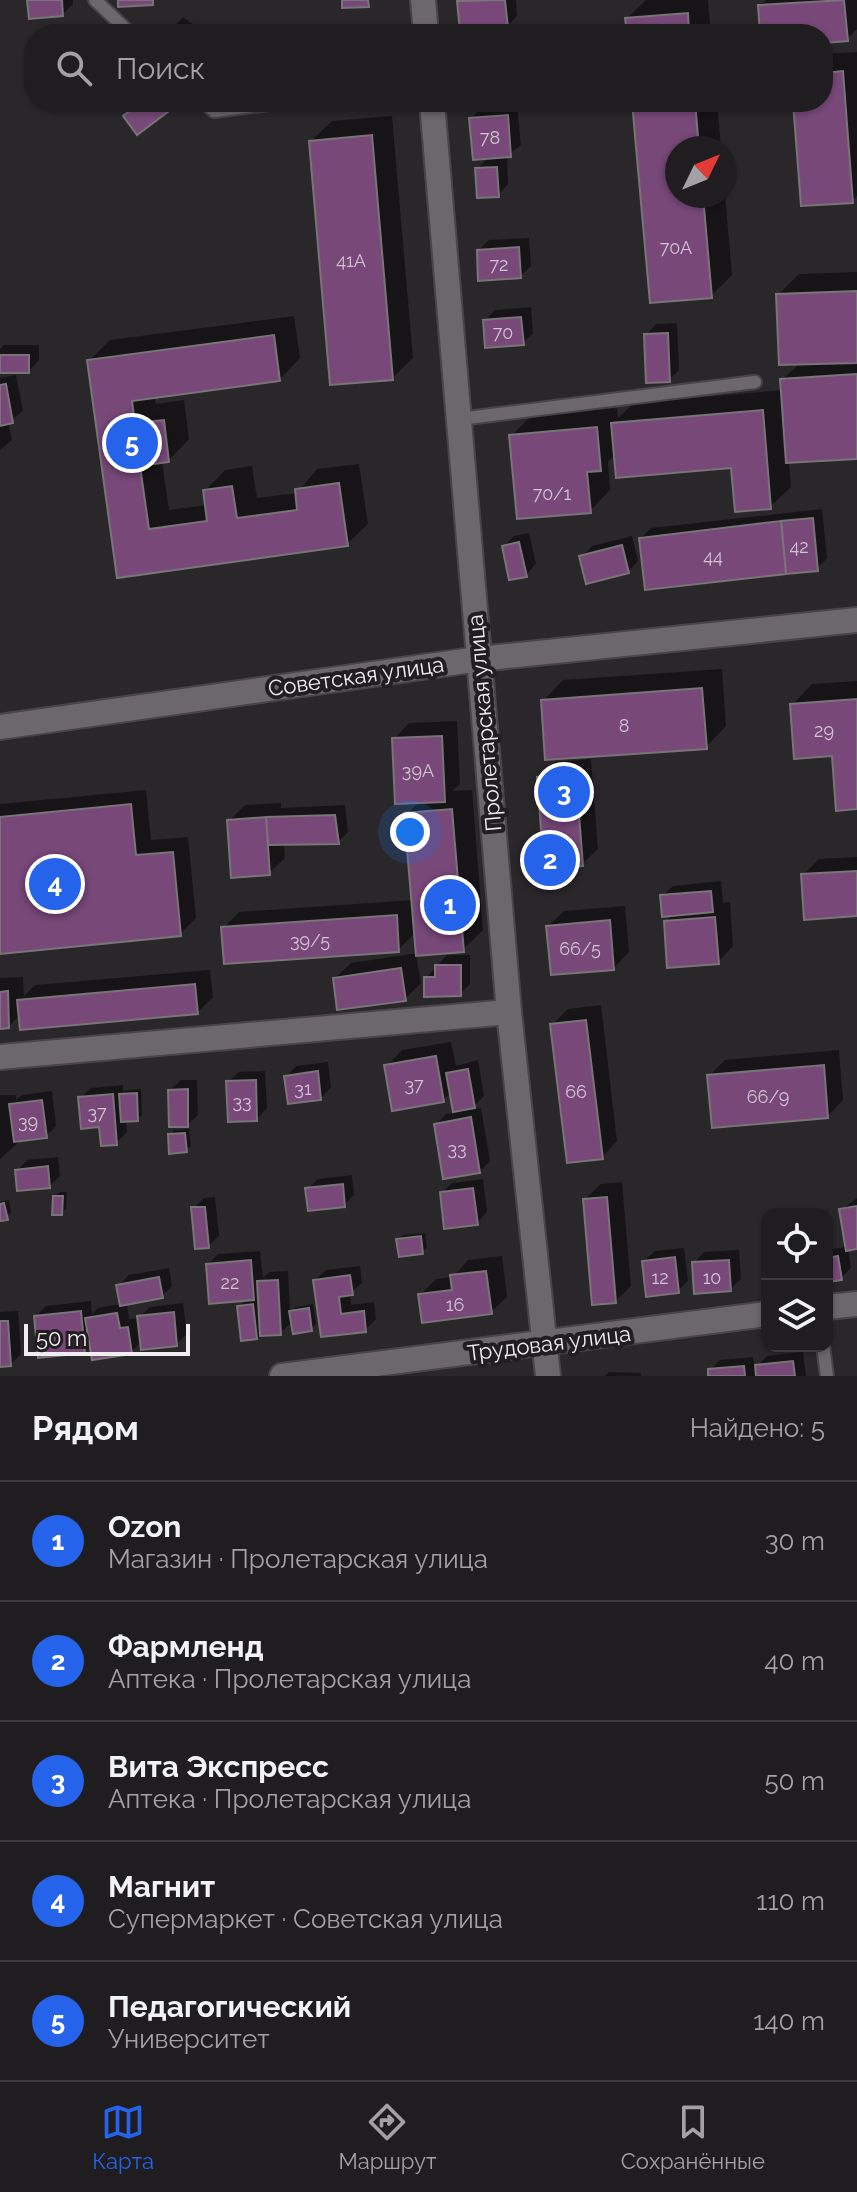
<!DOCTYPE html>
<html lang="ru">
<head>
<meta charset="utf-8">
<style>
  :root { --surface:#201d20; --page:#282629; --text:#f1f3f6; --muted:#a2a2a5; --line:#3d3b3e; --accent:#2563eb }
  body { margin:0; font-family:Raleway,sans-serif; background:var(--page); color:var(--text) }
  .controls { position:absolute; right:24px; bottom:24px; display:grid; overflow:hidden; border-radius:16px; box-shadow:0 2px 6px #0004 }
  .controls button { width:72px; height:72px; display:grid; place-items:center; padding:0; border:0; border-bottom:2px solid var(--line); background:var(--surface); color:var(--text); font:40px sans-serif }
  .compass { position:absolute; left:665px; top:136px; width:72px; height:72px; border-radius:50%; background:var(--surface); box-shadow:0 2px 6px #0004; rotate:47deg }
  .scale { position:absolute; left:24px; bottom:20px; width:166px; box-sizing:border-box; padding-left:8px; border:4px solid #f0edf0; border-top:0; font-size:22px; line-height:28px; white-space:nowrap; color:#f0edf0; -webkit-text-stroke:6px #211d21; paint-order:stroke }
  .you { position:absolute; left:410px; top:832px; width:28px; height:28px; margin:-20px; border:6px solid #fff; border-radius:50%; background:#1a73e8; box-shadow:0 0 0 12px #1a73e833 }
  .badge { display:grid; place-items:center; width:52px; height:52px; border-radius:50%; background:var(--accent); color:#fff; font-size:26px; font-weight:700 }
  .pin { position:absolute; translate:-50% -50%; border:4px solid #fff; box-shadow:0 2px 8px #0006 }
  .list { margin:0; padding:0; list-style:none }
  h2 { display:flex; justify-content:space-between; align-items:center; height:104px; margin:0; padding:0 32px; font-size:34px }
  h2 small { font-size:26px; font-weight:400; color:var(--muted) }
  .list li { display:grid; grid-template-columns:52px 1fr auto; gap:24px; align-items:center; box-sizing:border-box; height:120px; padding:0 32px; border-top:2px solid var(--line) }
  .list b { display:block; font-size:30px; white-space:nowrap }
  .list p { margin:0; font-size:26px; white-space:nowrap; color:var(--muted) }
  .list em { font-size:26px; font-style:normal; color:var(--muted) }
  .icon { flex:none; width:44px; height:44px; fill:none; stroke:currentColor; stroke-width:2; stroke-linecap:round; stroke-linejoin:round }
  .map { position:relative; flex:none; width:857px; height:1376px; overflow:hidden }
  .search { position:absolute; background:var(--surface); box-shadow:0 2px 6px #0004; left:24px; right:24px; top:24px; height:88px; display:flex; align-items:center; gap:20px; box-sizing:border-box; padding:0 28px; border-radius:32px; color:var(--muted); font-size:30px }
  .sheet { height:704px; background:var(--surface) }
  nav { display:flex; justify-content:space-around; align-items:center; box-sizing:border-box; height:112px; border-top:2px solid var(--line); background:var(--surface); font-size:22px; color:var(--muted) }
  nav a { display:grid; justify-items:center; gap:4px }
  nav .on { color:var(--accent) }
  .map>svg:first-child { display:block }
  .shadow { fill:#0007 }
  .building { fill:#784879; stroke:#787478; stroke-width:2 }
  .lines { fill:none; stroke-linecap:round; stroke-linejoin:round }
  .lane-casing { stroke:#484548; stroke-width:16 }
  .street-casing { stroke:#484548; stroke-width:28 }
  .lane { stroke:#6b676b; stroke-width:12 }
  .street { stroke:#6b676b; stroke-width:24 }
  .labels { text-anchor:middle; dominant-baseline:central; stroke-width:8; stroke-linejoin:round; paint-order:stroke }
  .number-label { font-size:18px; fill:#d2c4d2 }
  .street-label { font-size:22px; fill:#f0edf0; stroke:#211d21 }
</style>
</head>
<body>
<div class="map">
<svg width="857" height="1376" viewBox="0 0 857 1376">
  <rect width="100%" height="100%" fill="#2a272a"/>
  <g class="shadow">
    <path d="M29,0H73V4L63,14Z"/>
    <path d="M461,0H516L517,16L507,26L459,2Z"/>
    <path d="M646,0H708L711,34H629L627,18Z"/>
    <path d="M766,0H857V29L847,39L823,41V34H762L760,6Z"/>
    <path d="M183,17L206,34H167Z"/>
    <path d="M381,24V34H357L365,26Z"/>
    <path d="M857,52V196L852,201L795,102H823V54Z"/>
    <path d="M635,102H717L721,148H677V196L725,194L732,275L711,296Z"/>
    <path d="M517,105L521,145L507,156L508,184L498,195L477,169L489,157L471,118L482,108Z"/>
    <path d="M392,116L413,358L392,378L311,141L332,121Z"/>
    <path d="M529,238L531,266L520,276L479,250L489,240Z"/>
    <path d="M857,272V457L789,461L791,487L770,507L733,466L616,454L608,462L610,490L590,511L511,436L532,415L617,408L618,418L634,403L783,390L782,380L800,363L778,295L799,274Z"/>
    <path d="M531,307L533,333L523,343L485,321L495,310Z"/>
    <path d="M294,316L300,358L280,379L154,396L156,404L184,400L189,439L169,460L162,461L169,510L207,505L205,491L225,470L252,466L257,498L297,493L317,469L359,464L368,524L347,544L118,575L89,361L110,340Z"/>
    <path d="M677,323L679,370L669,380L646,335L656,324Z"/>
    <path d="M4,345H39V360L29,371H0V349Z"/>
    <path d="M16,375L23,411L8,422L12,440L0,450V378Z"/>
    <path d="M822,509L827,558L817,569L641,538L651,528Z"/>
    <path d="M529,533L536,564L526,575L504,546L514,536Z"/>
    <path d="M632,536L638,561L628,572L582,557L592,546Z"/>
    <path d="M722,669L726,726L706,747L543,701L563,680Z"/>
    <path d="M857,681V807L834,754L792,705L812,684Z"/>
    <path d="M457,721L460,784L452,791L472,790L483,930L463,950L416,954L421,983L405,999L335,978L351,963L418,953L416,932L398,950L223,928L239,912L413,900L407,814L420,801L394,739L409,723Z"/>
    <path d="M591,759L598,849L582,864L539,778L555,762Z"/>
    <path d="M146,790L151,840L188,837L196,918L180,934L0,952V804Z"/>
    <path d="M281,803V808L345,805L348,832L338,842L284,843L285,858L269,873L229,821L245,805Z"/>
    <path d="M857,857V914L803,875L819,859Z"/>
    <path d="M721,881L723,903L730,902L733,946L718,962L666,921L673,914L662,896L673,886Z"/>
    <path d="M625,906L629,952L614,968L548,926L564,911Z"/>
    <path d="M447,955H470V984L460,994L426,978Z"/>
    <path d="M210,970L213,997L197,1013L21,1014L9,1026L0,1027V978L23,977L24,996L35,985Z"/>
    <path d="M601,1005L617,1141L602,1157L552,1025L568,1009Z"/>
    <path d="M451,1042L456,1066L478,1060L484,1096L470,1110L481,1108L490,1161L480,1171L436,1125L446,1114L455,1113L452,1092L443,1100L387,1066L402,1050Z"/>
    <path d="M839,1050L843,1100L828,1116L709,1076L725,1060Z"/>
    <path d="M328,1062L331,1087L321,1098L286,1077L296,1066Z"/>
    <path d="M265,1071L267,1108L257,1119L228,1082L239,1072Z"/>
    <path d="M181,1080H197L198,1115L187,1125L170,1090Z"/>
    <path d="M123,1085V1091L141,1089L142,1115L137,1119L126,1120L127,1132L116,1143L80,1098L91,1088Z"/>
    <path d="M52,1091L56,1126L46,1136L18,1139V1143L0,1159V1095H16V1100L22,1095Z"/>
    <path d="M189,1129L191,1146L186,1150L170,1135L174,1130Z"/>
    <path d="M58,1157L60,1176L49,1186L17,1171L27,1160Z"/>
    <path d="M352,1175L354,1195L344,1205L308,1189L318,1179Z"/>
    <path d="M483,1179L487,1212L477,1223L442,1193L452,1183Z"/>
    <path d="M622,1182L631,1286L615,1302L585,1199L601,1184Z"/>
    <path d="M60,1192H67L66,1209L61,1213L55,1196Z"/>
    <path d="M215,1197L219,1236L208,1246L194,1208L204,1198Z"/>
    <path d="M857,1198V1247L848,1248L851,1268L841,1278L827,1280V1216L832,1249L847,1247L841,1210Z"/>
    <path d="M9,1200L11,1213L0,1219V1202Z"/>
    <path d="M425,1233L427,1247L422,1252L398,1240L403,1235Z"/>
    <path d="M684,1248L688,1281L678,1291L644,1261L655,1251Z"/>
    <path d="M739,1250L741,1279L730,1289L694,1263L704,1252Z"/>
    <path d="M260,1251L263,1278L270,1272L288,1271L290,1312L296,1307L313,1304L316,1324L311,1329L293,1321L280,1333L256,1338L239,1307L247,1299L208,1264L218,1254Z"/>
    <path d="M502,1256L507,1297L491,1312L420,1295L436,1279L453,1277L468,1260Z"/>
    <path d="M360,1266L362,1283L350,1293L351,1305L374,1302L376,1319L365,1330L322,1335L315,1280L326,1270Z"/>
    <path d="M169,1268L172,1286L162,1296L127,1303L129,1319L139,1318L150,1307L183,1303L187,1334L176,1344L142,1341L131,1352L92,1344L84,1351L36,1316L46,1306L91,1301L92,1314L98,1308L121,1304L118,1286L129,1275Z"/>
    <path d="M18,1311L21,1354L11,1364L0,1365V1312Z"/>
    <path d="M803,1352L806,1376H710V1370L720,1360L753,1357L755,1368L767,1356Z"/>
    <path d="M609,1372L641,1373V1376H605Z"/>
  </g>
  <g class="building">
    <path d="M27,0H62L63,16L29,19Z"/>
    <path d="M118,0H153V5L118,7Z"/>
    <path d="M342,0H368L369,7L342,8Z"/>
    <path d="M505,0L508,28L460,32L457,1Z"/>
    <path d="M844,0L848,41L823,43V34H760L758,5Z"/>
    <path d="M688,13L689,34H627L625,18Z"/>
    <path d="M843,71L853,203L801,206L793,102H823V73Z"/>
    <path d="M141,102H169L173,108L137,135L123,116Z"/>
    <path d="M632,102H695L699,148H677V196H703L712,298L650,303Z"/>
    <path d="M508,115L511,157L473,160L469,118Z"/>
    <path d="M372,135L393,380L330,385L309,141Z"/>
    <path d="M497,167L499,197L477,198L475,168Z"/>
    <path d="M519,247L521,278L478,281L477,250Z"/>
    <path d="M857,291V363L779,365L776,294Z"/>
    <path d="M521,317L524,345L485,348L483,320Z"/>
    <path d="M668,333L670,382L646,383L644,334Z"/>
    <path d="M274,335L280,381L132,401L135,423L164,420L169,462L140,466L149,529L207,521L203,490L232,486L237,518L297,510L295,489L339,483L348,546L117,578L87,360Z"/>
    <rect x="0" y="355" width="29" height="18"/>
    <path d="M857,374V459L786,463L780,379Z"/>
    <path d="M6,384L13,423L0,426V385Z"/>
    <path d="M763,410L771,509L735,512L731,468L616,478L611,423Z"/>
    <path d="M597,427L601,471L587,472L591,513L517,519L509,435Z"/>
    <path d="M813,518L818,571L786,574L781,521Z"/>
    <path d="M781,521L786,574L645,590L639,538Z"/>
    <path d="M519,542L527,577L509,580L502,546Z"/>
    <path d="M622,545L629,573L586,584L579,556Z"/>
    <path d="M702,688L707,749L545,760L541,700Z"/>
    <path d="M857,699V809L836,811L832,756L794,759L790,704Z"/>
    <path d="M442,736L445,802L395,804L392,738Z"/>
    <path d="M576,774L583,866L544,869L537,777Z"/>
    <path d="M131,804L136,855L173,852L181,936L0,954V817Z"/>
    <path d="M452,809L464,952L416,956L404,813Z"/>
    <path d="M335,815L339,844L268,845L266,817Z"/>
    <path d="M266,817L270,875L231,878L227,820Z"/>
    <path d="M857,871V916L804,920L801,874Z"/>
    <path d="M711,891L713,912L662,917L660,895Z"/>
    <path d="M397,915L399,952L224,964L221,927Z"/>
    <path d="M715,917L719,964L667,968L664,921Z"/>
    <path d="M610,920L614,970L551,975L546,926Z"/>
    <path d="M435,965H461V996L424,997V977H435Z"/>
    <path d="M401,968L406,1001L337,1010L333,978Z"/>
    <path d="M195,984L198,1014L20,1030L17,1000Z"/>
    <path d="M8,991L9,1028L0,1029V992Z"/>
    <path d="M586,1020L603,1159L567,1163L550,1024Z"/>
    <path d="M436,1056L444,1102L392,1111L384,1065Z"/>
    <path d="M824,1065L828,1118L712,1128L707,1075Z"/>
    <path d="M468,1069L475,1108L453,1112L446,1073Z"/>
    <path d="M318,1071L321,1100L288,1104L284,1076Z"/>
    <path d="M256,1080L257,1121L228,1122L226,1081Z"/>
    <path d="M188,1089V1127H169L168,1090Z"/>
    <path d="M137,1093L138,1121L121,1122L119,1094Z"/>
    <path d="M113,1094L117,1145L101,1146L99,1127L81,1129L78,1097Z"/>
    <path d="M42,1100L47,1138L14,1142L9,1104Z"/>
    <path d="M471,1117L480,1173L443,1179L434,1124Z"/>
    <path d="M185,1133L187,1152L169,1154L168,1134Z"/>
    <path d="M48,1166L50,1188L17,1191L15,1170Z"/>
    <path d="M343,1184L345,1207L308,1211L305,1188Z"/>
    <path d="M473,1188L478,1225L444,1229L440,1192Z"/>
    <path d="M53,1196H63L62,1215H52Z"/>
    <path d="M607,1197L616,1303L592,1305L583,1199Z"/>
    <path d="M4,1203L8,1220L0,1221V1204Z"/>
    <path d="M857,1206V1249L846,1251L839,1209Z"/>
    <path d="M191,1207H205L209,1248L195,1249Z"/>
    <path d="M421,1236L423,1254L399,1257L396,1239Z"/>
    <path d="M838,1256L842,1280L827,1282V1258Z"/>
    <path d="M675,1257L679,1293L646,1297L642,1261Z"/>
    <path d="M251,1260L254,1300L209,1304L206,1264Z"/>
    <path d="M729,1260L731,1291L694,1294L692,1262Z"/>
    <path d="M486,1271L492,1314L422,1323L418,1294L452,1290L450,1275Z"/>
    <path d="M350,1275L353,1295L339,1297L341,1314L364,1311L366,1332L321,1337L313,1280Z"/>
    <path d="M159,1277L163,1298L120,1306L116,1285Z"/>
    <path d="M278,1280L281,1335L260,1336L257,1281Z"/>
    <path d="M253,1304L257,1339L241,1341L237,1306Z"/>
    <path d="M309,1308L312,1331L293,1334L289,1311Z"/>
    <path d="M81,1311L85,1353L38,1358L34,1316Z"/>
    <path d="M174,1312L177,1346L141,1350L137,1316Z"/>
    <path d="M117,1313L120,1328L128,1327L132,1354L92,1360L85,1318Z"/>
    <path d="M0,1321H8L11,1366L0,1367Z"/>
    <path d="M793,1361L795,1376H756L755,1365Z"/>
    <path d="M744,1366L745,1376H708V1369Z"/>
  </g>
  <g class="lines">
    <g class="lane-casing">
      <g id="lane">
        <path d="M95,0L131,34"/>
        <path d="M204,102L214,111L286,102"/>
        <path d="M459,419L755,382"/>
        <path d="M823,1346L827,1376"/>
      </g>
    </g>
    <g class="street-casing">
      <g id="street">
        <path d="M423,0L426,34"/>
        <path d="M432,102L509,1012L548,1376"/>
        <path d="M0,727L479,659L857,620"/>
        <path d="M0,1057L509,1012"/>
        <path d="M827,1307L857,1304"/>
        <path d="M282,1376L767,1314"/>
      </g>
    </g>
    <use href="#lane" class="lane"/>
    <use href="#street" class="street"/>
  </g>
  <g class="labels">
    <g class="number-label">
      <text x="490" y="137">78</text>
      <text x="676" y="247">70А</text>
      <text x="351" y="260">41А</text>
      <text x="499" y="264">72</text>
      <text x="503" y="332">70</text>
      <text x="552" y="493">70/1</text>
      <text x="799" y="546">42</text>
      <text x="713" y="556">44</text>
      <text x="624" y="725">8</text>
      <text x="824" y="730">29</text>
      <text x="418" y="770">39А</text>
      <text x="310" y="940">39/5</text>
      <text x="580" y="948">66/5</text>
      <text x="414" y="1084">37</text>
      <text x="303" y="1088">31</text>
      <text x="576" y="1091">66</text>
      <text x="768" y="1096">66/9</text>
      <text x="242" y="1101">33</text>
      <text x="97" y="1112">37</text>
      <text x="28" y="1121">39</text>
      <text x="457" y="1148">33</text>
      <text x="660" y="1277">12</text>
      <text x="712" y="1277">10</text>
      <text x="230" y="1282">22</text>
      <text x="455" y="1304">16</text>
    </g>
    <g class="street-label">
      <text transform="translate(356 676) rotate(-8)">Советская улица</text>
      <text transform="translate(484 723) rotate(-95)">Пролетарская улица</text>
      <text transform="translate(549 1343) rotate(-7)">Трудовая улица</text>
    </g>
  </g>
</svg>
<div class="controls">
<button><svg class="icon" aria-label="locate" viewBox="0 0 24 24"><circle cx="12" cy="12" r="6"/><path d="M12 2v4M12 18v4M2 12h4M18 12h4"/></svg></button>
<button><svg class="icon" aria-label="layers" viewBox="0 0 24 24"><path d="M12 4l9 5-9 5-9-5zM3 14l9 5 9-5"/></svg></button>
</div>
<svg class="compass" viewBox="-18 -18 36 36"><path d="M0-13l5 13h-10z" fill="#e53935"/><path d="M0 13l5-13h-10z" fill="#a2a2a5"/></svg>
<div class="scale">50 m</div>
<div class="you"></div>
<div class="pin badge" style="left:450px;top:905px">1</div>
<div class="pin badge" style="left:550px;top:860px">2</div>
<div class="pin badge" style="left:564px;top:792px">3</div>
<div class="pin badge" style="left:55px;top:884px">4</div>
<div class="pin badge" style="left:132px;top:443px">5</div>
<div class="search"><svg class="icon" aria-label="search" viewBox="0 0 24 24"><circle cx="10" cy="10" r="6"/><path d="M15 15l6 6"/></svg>Поиск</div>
</div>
<section class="sheet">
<h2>Рядом<small>Найдено: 5</small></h2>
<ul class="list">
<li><span class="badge">1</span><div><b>Ozon</b><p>Магазин · Пролетарская улица</p></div><em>30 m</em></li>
<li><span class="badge">2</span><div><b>Фармленд</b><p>Аптека · Пролетарская улица</p></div><em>40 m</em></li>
<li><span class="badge">3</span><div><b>Вита Экспресс</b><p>Аптека · Пролетарская улица</p></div><em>50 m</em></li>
<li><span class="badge">4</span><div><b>Магнит</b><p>Супермаркет · Советская улица</p></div><em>110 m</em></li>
<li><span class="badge">5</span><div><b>Педагогический</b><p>Университет</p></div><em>140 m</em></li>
</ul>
</section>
<nav>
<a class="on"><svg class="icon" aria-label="map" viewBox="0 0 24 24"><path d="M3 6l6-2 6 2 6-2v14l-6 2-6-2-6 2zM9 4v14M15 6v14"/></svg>Карта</a>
<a><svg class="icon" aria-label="directions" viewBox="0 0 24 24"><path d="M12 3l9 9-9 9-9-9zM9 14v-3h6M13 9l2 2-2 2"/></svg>Маршрут</a>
<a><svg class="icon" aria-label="saved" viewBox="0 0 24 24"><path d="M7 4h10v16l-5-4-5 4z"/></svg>Сохранённые</a>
</nav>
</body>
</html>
